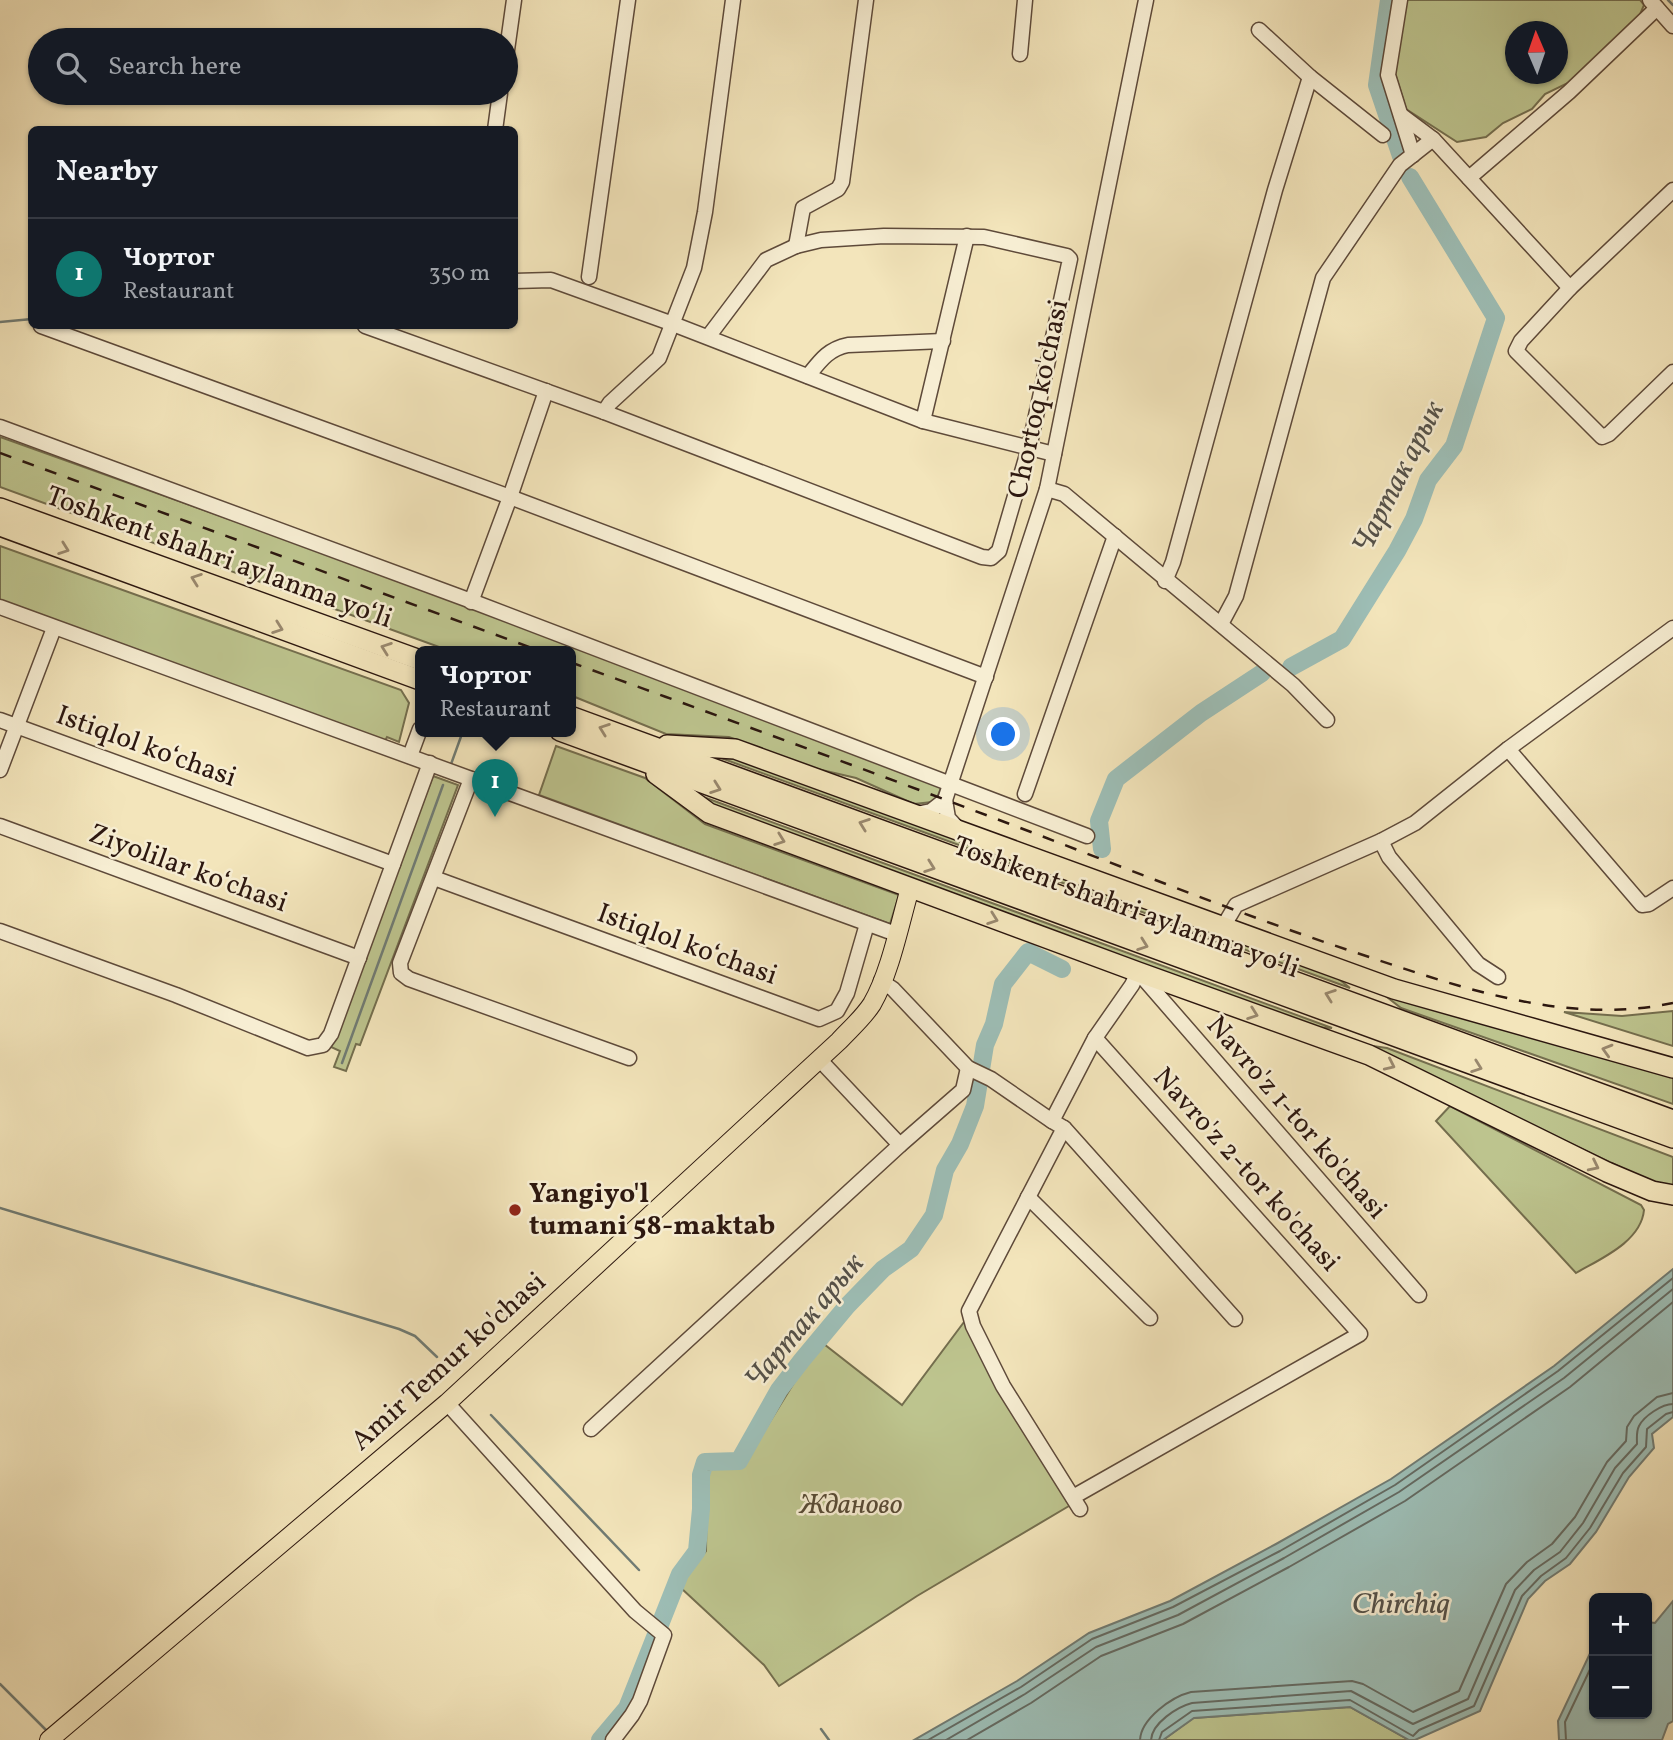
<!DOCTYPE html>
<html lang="en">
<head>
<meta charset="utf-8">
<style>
  :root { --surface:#171b24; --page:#242831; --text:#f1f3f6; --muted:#9ea1a6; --line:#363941; --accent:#0f766e }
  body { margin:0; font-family:Vollkorn,serif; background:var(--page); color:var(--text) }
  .controls { position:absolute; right:21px; bottom:21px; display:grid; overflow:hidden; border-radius:10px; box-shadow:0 2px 5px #0004 }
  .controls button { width:63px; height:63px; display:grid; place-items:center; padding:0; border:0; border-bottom:2px solid var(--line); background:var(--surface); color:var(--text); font:35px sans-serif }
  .compass { position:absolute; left:1505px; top:21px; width:63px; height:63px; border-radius:50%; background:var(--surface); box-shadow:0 2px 5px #0004; rotate:358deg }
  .you { position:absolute; left:1004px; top:735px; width:24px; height:24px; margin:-18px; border:5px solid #fff; border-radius:50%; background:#1a73e8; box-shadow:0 0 0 10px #1a73e833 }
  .badge { display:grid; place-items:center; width:46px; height:46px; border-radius:50%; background:var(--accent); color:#fff; font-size:23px; font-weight:700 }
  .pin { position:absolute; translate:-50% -58px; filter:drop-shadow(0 2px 4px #0008) }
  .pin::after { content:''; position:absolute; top:37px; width:24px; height:21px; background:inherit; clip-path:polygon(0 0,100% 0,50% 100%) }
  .popup { position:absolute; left:415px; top:646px; width:161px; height:91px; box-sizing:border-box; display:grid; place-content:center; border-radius:10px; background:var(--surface); filter:drop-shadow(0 2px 5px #0005); font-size:23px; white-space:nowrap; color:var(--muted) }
  .popup b { font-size:26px; color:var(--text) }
  .popup::after { content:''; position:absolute; left:50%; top:100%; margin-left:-14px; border:14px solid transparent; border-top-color:var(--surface) }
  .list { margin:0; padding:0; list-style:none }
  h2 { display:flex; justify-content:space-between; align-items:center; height:91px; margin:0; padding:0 28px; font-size:30px }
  h2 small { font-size:23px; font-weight:400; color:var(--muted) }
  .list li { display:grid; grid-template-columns:46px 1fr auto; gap:21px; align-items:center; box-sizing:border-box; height:112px; padding:0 28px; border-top:2px solid var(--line) }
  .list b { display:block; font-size:26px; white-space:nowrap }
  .list p { margin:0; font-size:23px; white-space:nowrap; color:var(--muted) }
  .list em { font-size:23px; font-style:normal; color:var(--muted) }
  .icon { flex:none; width:38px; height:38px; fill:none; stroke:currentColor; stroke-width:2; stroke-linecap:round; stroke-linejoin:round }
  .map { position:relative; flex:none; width:1673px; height:1740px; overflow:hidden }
  .search { position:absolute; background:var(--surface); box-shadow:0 2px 5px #0004; left:28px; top:28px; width:490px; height:77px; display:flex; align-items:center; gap:18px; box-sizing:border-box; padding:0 24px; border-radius:38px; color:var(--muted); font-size:26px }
  .panel { position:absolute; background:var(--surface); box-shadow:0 2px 5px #0004; left:28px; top:126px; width:490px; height:203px; border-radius:10px }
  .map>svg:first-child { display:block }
  .green { fill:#bdc48e; stroke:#746e4e; stroke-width:2; fill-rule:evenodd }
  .water { fill:#9dbeb6; stroke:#707b73; stroke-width:2 }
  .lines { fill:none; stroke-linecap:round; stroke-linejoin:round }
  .shore { stroke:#646a62; stroke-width:2 }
  .stream { stroke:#707b73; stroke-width:2.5 }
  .river { stroke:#9dbeb6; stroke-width:18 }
  .minor-casing { stroke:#5e4a3a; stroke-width:17 }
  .major-casing { stroke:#2c170f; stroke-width:20 }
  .highway-casing { stroke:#2c170f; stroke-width:22 }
  .minor { stroke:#f7eed3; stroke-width:14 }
  .major { stroke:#f3e5bb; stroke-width:18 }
  .highway { stroke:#f3e5bb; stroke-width:19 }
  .rail { stroke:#2c170f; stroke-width:2.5; stroke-dasharray:12 12; stroke-linecap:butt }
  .oneway { stroke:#99886e }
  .poi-dot { fill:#8f2418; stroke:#f7eed3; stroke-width:2.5 }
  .labels { text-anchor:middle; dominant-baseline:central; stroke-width:5; stroke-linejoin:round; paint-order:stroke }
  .street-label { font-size:28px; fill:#2c170f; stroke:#f7eed3 }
  .poi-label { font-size:28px; font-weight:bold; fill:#2c170f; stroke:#f7eed3; text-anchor:start }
  .park-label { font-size:28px; font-style:italic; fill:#584b35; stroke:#f7eed3 }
  .water-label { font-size:30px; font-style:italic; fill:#545149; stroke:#f7eed3 }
</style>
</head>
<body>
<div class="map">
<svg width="1673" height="1740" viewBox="0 0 1673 1740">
  <rect width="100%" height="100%" fill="#f3e5bb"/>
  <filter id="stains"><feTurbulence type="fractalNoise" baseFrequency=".00286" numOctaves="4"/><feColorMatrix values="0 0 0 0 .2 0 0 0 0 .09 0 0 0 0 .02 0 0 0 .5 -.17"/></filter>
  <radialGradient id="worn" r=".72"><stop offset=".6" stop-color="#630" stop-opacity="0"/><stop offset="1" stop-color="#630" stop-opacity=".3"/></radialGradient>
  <g class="green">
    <path d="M1405,0H1640L1644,5L1639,17L1568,83L1545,94L1532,109L1503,123L1486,137L1457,142L1406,109L1394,70ZM1516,32H1558V74H1516Z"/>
    <path d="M0,437L469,605L942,785L937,798L932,802L914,804L856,778L813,768L729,737L666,734L570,695V651H450L0,487Z"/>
    <path d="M0,546L401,690L409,703L399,742L387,737L384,743L0,603Z"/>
    <path d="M556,746L645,778L705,824L899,895L890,924L539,795Z"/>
    <path d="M710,754H735L1335,976L1350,988Z"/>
    <path d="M433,776L458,785L360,1045L356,1044L346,1071L334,1067L340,1051L331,1047Z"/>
    <path d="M698,795L1332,1028L1306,1027L711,807Z"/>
    <path d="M1378,990L1673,1073V1104L1401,1008Z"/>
    <path d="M1673,1011V1046L1564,1012L1622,1016Z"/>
    <path d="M1358,1044L1387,1048L1673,1157V1188L1652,1182Z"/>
    <path d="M1450,1106L1641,1205L1644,1210C1641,1242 1600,1259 1576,1273L1436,1121Z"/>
    <path d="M964,1322L972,1331L1074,1503L917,1596L779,1686L764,1665L681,1588L690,1569L706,1551L707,1472L712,1466L743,1465L820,1341L902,1405Z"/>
    <path d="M1350,1707L1409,1740H1163L1193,1718Z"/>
  </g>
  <g class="water">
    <path d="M1673,1269V1417L1652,1434L1654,1448L1629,1477L1596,1532L1570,1564L1545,1581L1528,1599L1480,1711L1415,1740H1409L1350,1707L1194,1718L1163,1740H914L1017,1681L1089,1633L1170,1601L1276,1544L1391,1479L1554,1366Z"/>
    <path d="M1673,1601V1721L1668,1724L1662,1740H1559L1558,1721L1594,1645V1714H1647V1622L1655,1623Z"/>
  </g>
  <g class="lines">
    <g class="shore">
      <path d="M928,1740L1021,1687L1092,1639L1173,1607L1280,1551L1395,1485L1558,1371L1673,1278"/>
      <path d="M946,1740L1025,1694L1096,1647L1178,1615L1284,1558L1399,1492L1564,1378L1673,1289"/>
      <path d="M967,1740L1031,1703L1101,1656L1183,1624L1289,1567L1405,1501L1570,1387L1673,1302"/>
      <path d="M1140,1740C1141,1719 1171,1697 1191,1692L1352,1681L1363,1684L1413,1712L1459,1691L1506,1584L1527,1562L1552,1544L1575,1517L1607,1462L1626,1441L1627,1427L1634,1416L1657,1397L1673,1393"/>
      <path d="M1151,1740C1152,1723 1177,1707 1192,1703L1351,1691L1413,1724L1468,1699L1515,1590L1534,1570L1560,1552L1583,1523L1615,1468L1637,1444C1637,1438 1636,1432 1639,1426C1644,1416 1662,1404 1673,1404"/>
      <path d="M1159,1740L1162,1732L1192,1711L1350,1700L1413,1736L1419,1730L1474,1706L1522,1596L1541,1576L1566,1558L1590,1528L1623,1473L1646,1447L1647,1429L1666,1414L1673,1412"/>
      <path d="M1566,1740L1565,1722L1594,1661"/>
    </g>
    <g class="stream">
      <path d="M1668,0L1673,5"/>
      <path d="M0,322L32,319"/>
      <path d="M450,767L463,731"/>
      <path d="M342,1063L443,785"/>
      <path d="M0,1208L399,1329L415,1336L437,1357"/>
      <path d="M491,1415L639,1570"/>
      <path d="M0,1684L47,1731"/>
      <path d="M821,1729L829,1740"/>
    </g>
    <g class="river">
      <path d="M1389,0L1377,85L1401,156"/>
      <path d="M1291,667L1342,639L1397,551L1414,519L1428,480L1454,446L1496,318L1410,177"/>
      <path d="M1102,849L1099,821L1116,779L1201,713L1262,673"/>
      <path d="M600,1740L627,1708L680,1574L697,1551L701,1509V1475L705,1462L739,1461L779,1390L802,1360L847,1306L883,1269L911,1249L934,1215L945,1170L960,1144L975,1106L985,1045L994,1024L1003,984L1028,952L1062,969"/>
    </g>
    <g class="minor-casing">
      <g id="minor">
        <path d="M1400,0L1388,75L1413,155"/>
        <path d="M1650,0L1673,26"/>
        <path d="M1259,30L1310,77L1383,135"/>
        <path d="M1020,54L1025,0"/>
        <path d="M506,57L514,0"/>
        <path d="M1401,115L1433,139"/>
        <path d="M495,130L500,93"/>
        <path d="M1469,178L1569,92L1657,8"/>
        <path d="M1673,190L1570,288L1521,341L1516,351L1602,437L1609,434L1673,372"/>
        <path d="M796,246L803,208L838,189L842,182L866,0"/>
        <path d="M589,277L628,0"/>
        <path d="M514,281L551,280L673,324L923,421L1054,454"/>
        <path d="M41,326L510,497L986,677"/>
        <path d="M365,326L604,412L982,557L991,558L999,551L1029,448L1070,259L1067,256L984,237L884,236L821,240L796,246L766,260L708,337"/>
        <path d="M808,376C820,361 828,349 848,345L943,341"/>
        <path d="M604,412L610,403L659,358L694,268L705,212L733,0"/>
        <path d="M923,421L967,236"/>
        <path d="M0,427L474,602L1087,836"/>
        <path d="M1047,489L1064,494L1293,685L1327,720"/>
        <path d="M1165,581L1173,562L1275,190L1310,77"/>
        <path d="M471,602L510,497L546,391"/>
        <path d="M0,607L896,934"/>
        <path d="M1221,624L1236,596L1323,278L1400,165L1433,139L1570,288"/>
        <path d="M0,720L393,864"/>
        <path d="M1508,749L1642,905L1649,904L1673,888"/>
        <path d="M410,756L420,729"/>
        <path d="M0,770L54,628"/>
        <path d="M471,779L400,963L401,973L409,979L629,1058"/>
        <path d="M1025,794L1115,536"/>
        <path d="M945,800L1047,489L1146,0"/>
        <path d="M916,814L931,811L945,800L948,818L960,831"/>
        <path d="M0,826L359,958"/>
        <path d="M1381,841L1389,857L1478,964L1498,977"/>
        <path d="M434,878L819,1019L837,1011L847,993L867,924"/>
        <path d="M1223,927L1236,905L1381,841L1415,823L1508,749L1673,628"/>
        <path d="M0,931L176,995L308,1048L323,1045L331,1034L430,763"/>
        <path d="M881,981L893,989L968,1068L991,1079L1052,1121"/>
        <path d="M819,1059L900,1145"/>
        <path d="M1064,1128L1235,1319"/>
        <path d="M1028,1197L1150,1318"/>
        <path d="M447,1403L635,1611L664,1635L640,1701L632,1715L613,1740"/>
        <path d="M591,1429L900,1145L963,1090L968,1068"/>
        <path d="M1073,1497L1360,1334L1095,1038"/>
        <path d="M1080,1509L1003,1386L973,1326L969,1311L1064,1128L1052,1121L1095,1038L1132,985L1138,972L1419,1295"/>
      </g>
    </g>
    <g class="major-casing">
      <path id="major" d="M49,1740L447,1403L839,1041C850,1029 863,1018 872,1004C890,973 900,923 910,888"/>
    </g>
    <g class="highway-casing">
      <g id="highway">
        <path d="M0,508L420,660"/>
        <path d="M0,526L420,680"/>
        <path d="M570,716L1673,1120"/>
        <path d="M560,731L1673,1138"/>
        <path d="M667,745L735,749L1394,989L1673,1068"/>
        <path d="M656,774L709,813L1138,972L1369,1055L1607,1172L1652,1191L1673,1195"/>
      </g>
    </g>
    <use href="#minor" class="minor"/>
    <use href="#major" class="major"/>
    <use href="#highway" class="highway"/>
    <g class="rail">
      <path d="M0,453L540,651"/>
      <path d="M570,662C724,718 878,774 1031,832C1138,873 1245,916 1354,952C1457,986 1563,1026 1673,1003"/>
    </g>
  </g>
  <defs><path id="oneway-chevron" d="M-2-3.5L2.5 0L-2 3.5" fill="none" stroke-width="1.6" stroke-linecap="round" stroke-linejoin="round" transform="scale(1.75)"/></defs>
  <g class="oneway">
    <use href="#oneway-chevron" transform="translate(64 549) rotate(20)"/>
    <use href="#oneway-chevron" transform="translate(196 579) rotate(-160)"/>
    <use href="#oneway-chevron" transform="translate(278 628) rotate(20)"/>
    <use href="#oneway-chevron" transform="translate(386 648) rotate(-160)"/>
    <use href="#oneway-chevron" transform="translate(604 729) rotate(-160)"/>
    <use href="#oneway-chevron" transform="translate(716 788) rotate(20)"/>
    <use href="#oneway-chevron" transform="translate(864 824) rotate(-160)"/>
    <use href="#oneway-chevron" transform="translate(780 840) rotate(20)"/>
    <use href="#oneway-chevron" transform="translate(930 867) rotate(20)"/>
    <use href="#oneway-chevron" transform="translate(993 919) rotate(20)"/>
    <use href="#oneway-chevron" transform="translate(1143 945) rotate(20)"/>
    <use href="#oneway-chevron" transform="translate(1330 995) rotate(-160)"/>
    <use href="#oneway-chevron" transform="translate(1253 1014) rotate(20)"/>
    <use href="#oneway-chevron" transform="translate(1607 1050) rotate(-164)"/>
    <use href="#oneway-chevron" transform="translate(1390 1065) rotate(25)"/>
    <use href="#oneway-chevron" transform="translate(1477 1067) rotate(20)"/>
    <use href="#oneway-chevron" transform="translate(1594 1166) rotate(26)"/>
  </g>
  <circle class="poi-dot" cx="515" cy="1210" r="7"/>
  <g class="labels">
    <g class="street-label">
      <text transform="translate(1039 399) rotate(-78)">Chortoq ko'chasi</text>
      <text transform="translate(219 558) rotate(20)">Toshkent shahri aylanma yoʻli</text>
      <text transform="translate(146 747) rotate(20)">Istiqlol koʻchasi</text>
      <text transform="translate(188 869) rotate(20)">Ziyolilar koʻchasi</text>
      <text transform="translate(1126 908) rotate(20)">Toshkent shahri aylanma yoʻli</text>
      <text transform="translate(687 945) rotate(20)">Istiqlol koʻchasi</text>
      <text transform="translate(1296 1118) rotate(49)">Navro'z 1-tor ko'chasi</text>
      <text transform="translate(1246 1170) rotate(48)">Navro'z 2-tor ko'chasi</text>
      <text transform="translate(449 1362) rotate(-42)">Amir Temur ko'chasi</text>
    </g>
    <g class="poi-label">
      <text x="529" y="1194">Yangiyo'l<tspan x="529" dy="32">tumani 58-maktab</tspan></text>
    </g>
    <g class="park-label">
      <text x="851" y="1505">Жданово</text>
    </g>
    <g class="water-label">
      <text transform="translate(1399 478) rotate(-63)">Чартак арык</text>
      <text transform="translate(805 1322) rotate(-50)">Чартак арык</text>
      <text x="1401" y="1605">Chirchiq</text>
    </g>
  </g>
  <rect width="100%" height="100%" filter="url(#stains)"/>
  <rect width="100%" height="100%" fill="url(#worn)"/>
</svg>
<div class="controls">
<button>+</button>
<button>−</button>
</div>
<svg class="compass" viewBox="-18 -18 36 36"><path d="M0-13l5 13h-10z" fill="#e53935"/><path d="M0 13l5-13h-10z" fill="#9ea1a6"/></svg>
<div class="you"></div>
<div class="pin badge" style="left:495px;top:817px">1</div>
<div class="popup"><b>Чортог</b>Restaurant</div>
<div class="search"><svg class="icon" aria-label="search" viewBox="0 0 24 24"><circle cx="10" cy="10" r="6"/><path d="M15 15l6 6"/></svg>Search here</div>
<section class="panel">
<h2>Nearby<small></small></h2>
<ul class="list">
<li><span class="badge">1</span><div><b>Чортог</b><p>Restaurant</p></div><em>350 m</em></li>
</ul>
</section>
</div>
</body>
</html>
